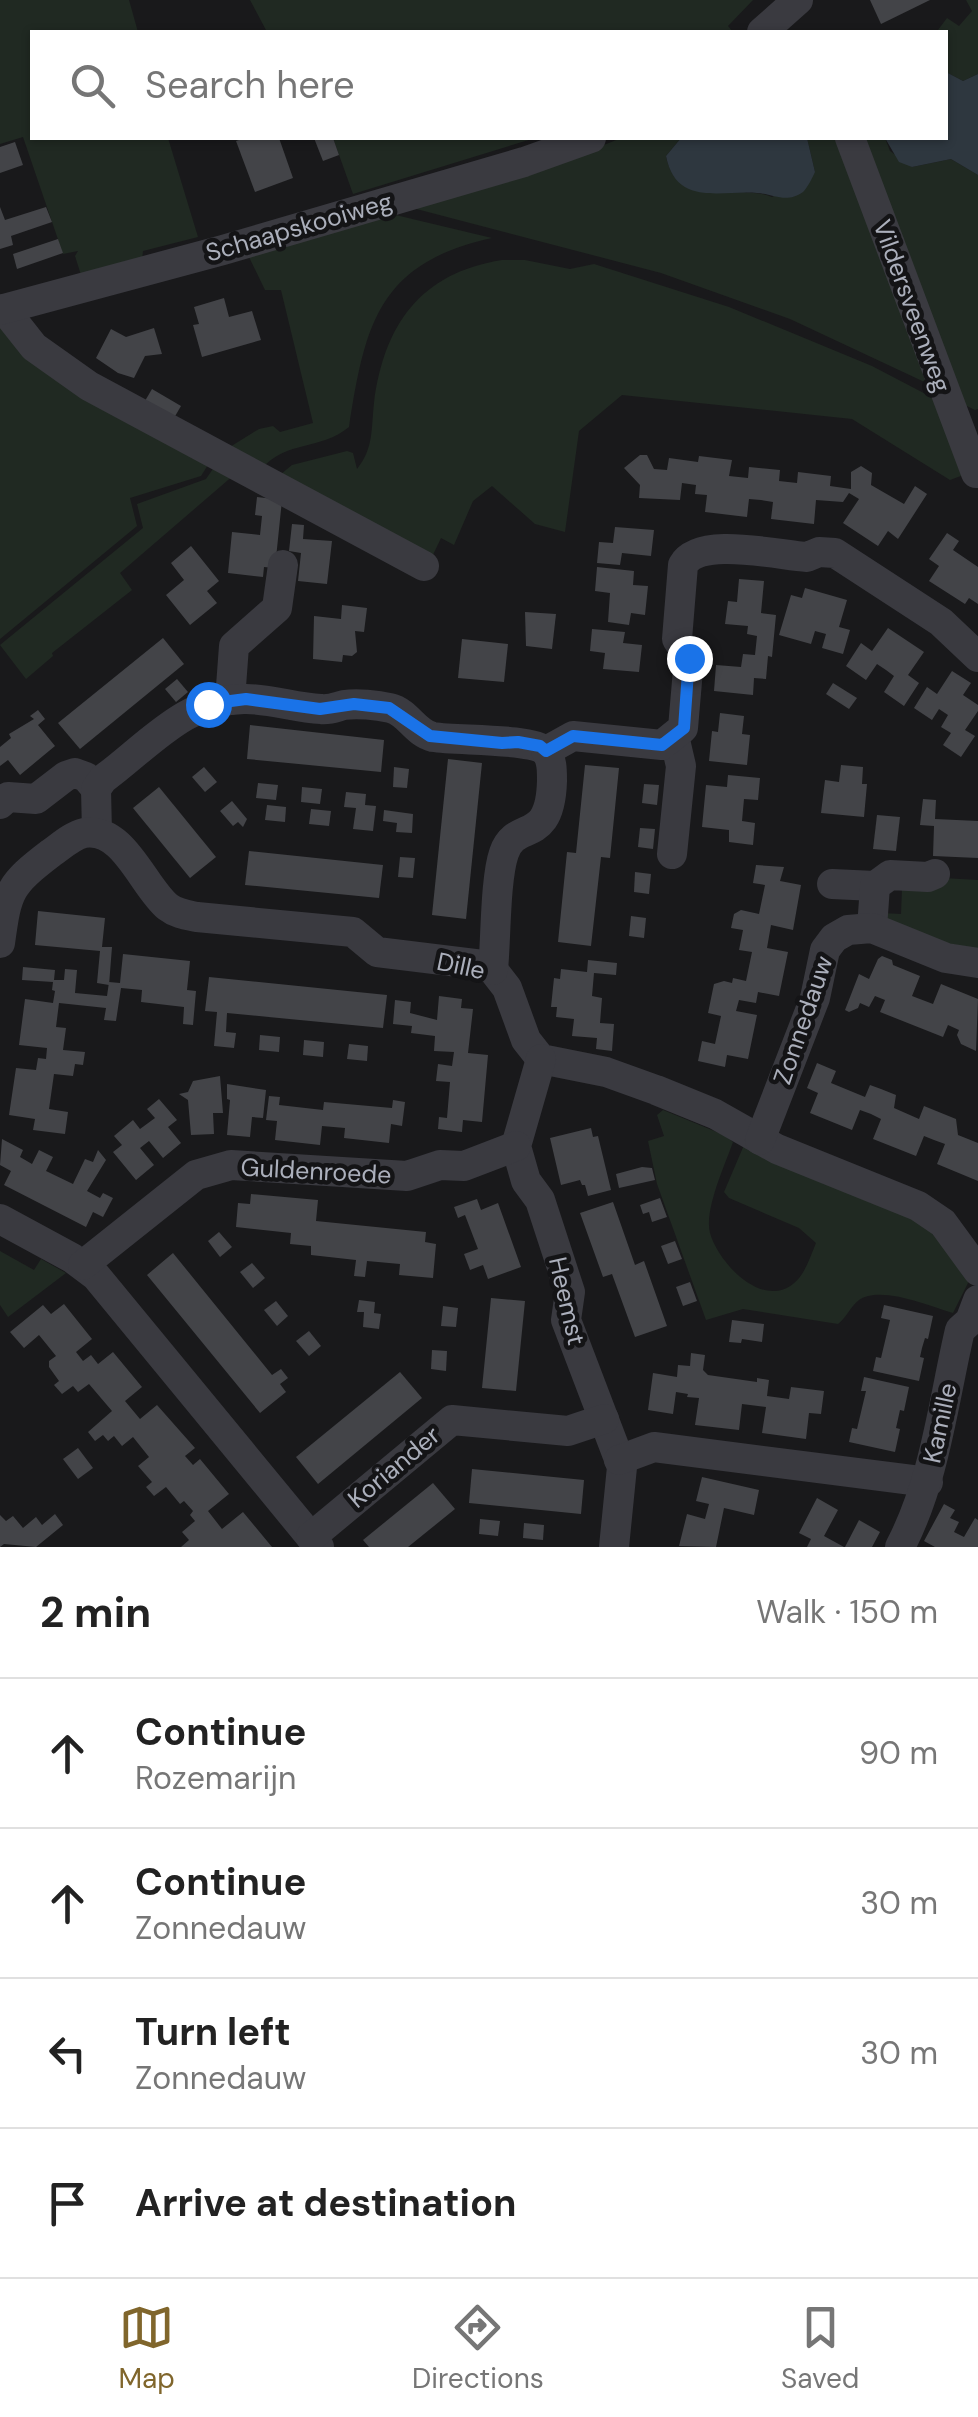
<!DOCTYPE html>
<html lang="en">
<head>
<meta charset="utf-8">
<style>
  :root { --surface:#fff; --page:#f2f2f2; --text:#222; --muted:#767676; --line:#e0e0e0; --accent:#80662c }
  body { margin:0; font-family:"DM Sans",sans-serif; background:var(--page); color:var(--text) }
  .stop { position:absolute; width:30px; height:30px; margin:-22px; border:8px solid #1a73e8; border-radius:50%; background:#fff }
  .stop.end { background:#1a73e8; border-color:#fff; box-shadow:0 2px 10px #0008 }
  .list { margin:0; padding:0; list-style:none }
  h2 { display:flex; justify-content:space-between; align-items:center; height:130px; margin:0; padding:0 40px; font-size:42px }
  h2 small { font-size:32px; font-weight:400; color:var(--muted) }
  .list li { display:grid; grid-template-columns:65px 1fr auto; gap:30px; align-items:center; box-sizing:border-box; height:150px; padding:0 40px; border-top:2px solid var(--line) }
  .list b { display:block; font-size:38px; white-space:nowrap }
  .list p { margin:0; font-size:32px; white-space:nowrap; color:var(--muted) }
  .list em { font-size:32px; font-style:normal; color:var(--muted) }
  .icon { flex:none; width:55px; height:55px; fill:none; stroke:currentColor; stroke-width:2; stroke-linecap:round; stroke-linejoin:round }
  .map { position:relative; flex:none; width:978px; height:1547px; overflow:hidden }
  .search { position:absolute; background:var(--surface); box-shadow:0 2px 8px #0004; left:30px; right:30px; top:30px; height:110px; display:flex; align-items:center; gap:25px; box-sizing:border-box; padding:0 35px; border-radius:0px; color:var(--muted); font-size:38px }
  .sheet { height:730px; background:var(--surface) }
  nav { display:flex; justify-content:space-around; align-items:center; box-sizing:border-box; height:140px; border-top:2px solid var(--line); background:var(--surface); font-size:28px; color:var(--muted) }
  nav a { display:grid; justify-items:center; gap:5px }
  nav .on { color:var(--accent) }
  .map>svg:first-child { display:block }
  .green { fill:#202922 }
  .water { fill:#2e373f }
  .building { fill:#434448 }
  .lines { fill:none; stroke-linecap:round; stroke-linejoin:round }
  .minor { stroke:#3a3a40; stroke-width:30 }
  .route { stroke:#1a73e8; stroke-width:12 }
  .labels { text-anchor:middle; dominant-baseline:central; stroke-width:9; stroke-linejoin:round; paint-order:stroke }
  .street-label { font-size:25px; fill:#abafbb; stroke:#141416 }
</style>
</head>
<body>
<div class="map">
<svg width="978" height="1547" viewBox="0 0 978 1547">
  <rect width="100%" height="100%" fill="#19191b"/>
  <g class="green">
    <path d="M0,0H129L138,32H32V138H168L198,237L143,251L142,261L81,275L75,256L78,251L63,254L23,137L0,144Z"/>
    <path d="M250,0H753L728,26L733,32H267Z"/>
    <path d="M966,0H978V74L963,81L946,72V32H907L938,30L947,18L959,26L972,11Z"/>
    <path d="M333,138H535L353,194Z"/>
    <path d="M621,138H681L666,156C676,210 739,183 772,197L815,172L807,138H841L933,386L790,319L661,273L405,206L575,157Z"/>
    <path d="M860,138H885L890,151L912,167L951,159L978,175V409L975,410L959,402Z"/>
    <path d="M383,212L492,238C378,263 365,325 349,427C320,451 288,439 260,470L225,450L259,429L273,426L280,432L313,423L281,290H265L249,257Z"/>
    <path d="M502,260H525L570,269L594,264L729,307L872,366L937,400L966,474L950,480L852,419L622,395L579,431L565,532L535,524L492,486L473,501L454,545L441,538L432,557L275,479L292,465L347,451L353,453L357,469C374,448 371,429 374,403C384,325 420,273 502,260Z"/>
    <path d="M0,324L211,460L201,476L130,498L137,526L0,639Z"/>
    <path d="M217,463L235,474L120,573L132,590L52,653L53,656L26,679L0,645L143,528L137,504L206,479Z"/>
    <path d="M943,878L978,880V952L893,927L882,913L901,914L902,888Z"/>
    <path d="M663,1110L724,1135L733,1142C725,1165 704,1210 710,1233C718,1262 761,1309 793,1284C805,1275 810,1257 816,1243L799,1228L729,1198L724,1192L744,1145L915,1214L971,1277L953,1313C930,1306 880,1285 859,1300C850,1307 847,1317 838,1324L743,1309L706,1320L657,1184L648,1141L664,1136L657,1115Z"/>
    <path d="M0,1251L34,1270L41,1259L66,1273L8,1317L0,1305Z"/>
  </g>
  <g class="water">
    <path d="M946,72L963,81L978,74V175L951,159L912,167L899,162L885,138H946Z"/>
    <path d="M681,138H807L815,172C812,178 808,187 803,192C786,204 774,194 757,193C721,190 676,207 666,156Z"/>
  </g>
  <g class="building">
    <path d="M870,0H930L881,24Z"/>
    <path d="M245,138H279L293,178L255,192L236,141Z"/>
    <path d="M314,138H333L339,155L323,161Z"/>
    <path d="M15,142L23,165L0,173V147Z"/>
    <path d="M0,207L5,220L46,207L52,222L11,236L13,245L0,249Z"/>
    <path d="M58,239L63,253L17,269L13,254Z"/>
    <path d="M224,298L229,317L252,311L261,340L202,357L193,325L199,324L194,307Z"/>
    <path d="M154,328L162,354L145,356L134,378L118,373L96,358L111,329L126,337Z"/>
    <path d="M152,389L181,406L171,423L142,406Z"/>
    <path d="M640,455H647L654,469L667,470L669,458L698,462L699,456L732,460L729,476L748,478L749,467L780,470L779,481L797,483L798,472L831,476L830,486L851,489V472L861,466L872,473L871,485L904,504L915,486L927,494L898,539L888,531L878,546L843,523L859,499L849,493L843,502L816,500L814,524L771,519L773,502L761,500L749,499L747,517L705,512L707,495L695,494L696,485L682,483L680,500L639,498L640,485L624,468Z"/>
    <path d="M257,497L282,500L275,568L264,567L263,577L228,573L232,532L260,535L262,516L255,515Z"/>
    <path d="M292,524L304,525L303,539L332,541L327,584L298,581L301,553L289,551Z"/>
    <path d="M615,527L654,530L651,556L622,553L620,565L597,563L599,542L613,543Z"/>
    <path d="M947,533L959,541L953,550L978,567V604L969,598L965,604L929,581L939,566L929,559Z"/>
    <path d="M191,546L219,581L207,591L217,603L190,625L166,595L184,580L171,563Z"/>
    <path d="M597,567L634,571L633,585L648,586L645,615L631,613L629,625L608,622L610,593L595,591Z"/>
    <path d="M739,579L764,581L761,613L776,615L772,657L768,656L766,679L754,678L753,695L714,691L716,665L741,667L743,654L755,655L757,636L747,634L748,626L725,624L728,601L737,602Z"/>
    <path d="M805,588L847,600L839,627L850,630L843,654L822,648L826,634L815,631L811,644L779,635L791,595L802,598Z"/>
    <path d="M342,605L367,608L364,632L355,631L357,652L352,656L343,655L342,662L313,659L314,616L341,619Z"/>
    <path d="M525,612L556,614L552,649L526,646Z"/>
    <path d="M888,628L924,652L908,675L919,683L904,706L884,692L894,676L886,670L877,664L866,680L846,666L861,643L872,651Z"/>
    <path d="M592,629L625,632L623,643L642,645L639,672L603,669L605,653L590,651Z"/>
    <path d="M163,638L184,664L80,749L58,723Z"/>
    <path d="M462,639L508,644L504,682L458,678Z"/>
    <path d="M952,671L971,683L963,695L978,705V711L965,730L975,736L961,757L943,745L951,733L941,727L948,715L939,709L932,720L914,708L927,687L937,694Z"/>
    <path d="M177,679L188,692L176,702L165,689Z"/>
    <path d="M833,683L857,698L849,709L826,694Z"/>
    <path d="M38,710L45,719L38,725L55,746L20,775L8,760L0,766V747L11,738L9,734L34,719L30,716Z"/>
    <path d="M720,713L744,716L742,734L750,735L747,765L709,761L712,731L718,732Z"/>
    <path d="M250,725L384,740L381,772L247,759Z"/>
    <path d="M448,759L482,763L466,919L432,915Z"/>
    <path d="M585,765L619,768L610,858L601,857L591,946L558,942L567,852L576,853Z"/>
    <path d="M841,765L863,767L862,784H867L864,817L821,813L825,780L839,782Z"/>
    <path d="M204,767L217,782L205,792L192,777Z"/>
    <path d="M394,767L409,769L407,788L393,787Z"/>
    <path d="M728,775L760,778L758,800L744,799L742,821L755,823L753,845L729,842V830L702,827L706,785L727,787Z"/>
    <path d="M258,783L278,785L276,800L256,798Z"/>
    <path d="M644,784L659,785L657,805L642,803Z"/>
    <path d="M159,787L216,857L190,878L133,808Z"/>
    <path d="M302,787L322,789L320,804L301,802Z"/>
    <path d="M346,792L366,794L365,805L376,806L373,831L353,829L356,808L344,807Z"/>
    <path d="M923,799L936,800L935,819L978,821V858L933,856L934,826L920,825Z"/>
    <path d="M232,801L247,819L243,827L238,822L233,826L220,811Z"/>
    <path d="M267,805L286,807L285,822L265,820Z"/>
    <path d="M311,809L331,811L329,826L309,824Z"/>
    <path d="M384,810L413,814L412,833L396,832L397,823L383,821Z"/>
    <path d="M877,815L900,817L896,851L873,849Z"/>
    <path d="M640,828L655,829L653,849L638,847Z"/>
    <path d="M249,851L383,865L379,898L245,885Z"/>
    <path d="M400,857L415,858L413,878L398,877Z"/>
    <path d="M756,865L784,867L780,881L801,885L793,930L771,925L767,948L788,952L779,996L758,992L756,1003L739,1000L736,1011L757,1015L748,1059L727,1055L725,1067L698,1061L702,1041L715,1044L721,1016L708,1013L714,984L724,981L732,983L733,978L746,981L752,952L739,950L743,930L731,928L734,914L741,910L759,914L765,885L753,883Z"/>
    <path d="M635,872L651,874L649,894L634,892Z"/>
    <path d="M38,911L105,918L102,947H112L109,985L97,983L100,951L35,945Z"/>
    <path d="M631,916L646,918L644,938L629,936Z"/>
    <path d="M123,954L190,961L187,990L196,991L193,1025L183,1024L184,1007L141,1002L142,990L121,988L116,1021L104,1020L106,1008L59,1003L56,1027L66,1028L63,1050L85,1052L83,1065L75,1064L73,1076L54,1074L49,1109L68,1112L65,1134L33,1130L35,1119L9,1115L16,1068L36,1070L38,1058L46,1059L47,1048L19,1045L25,999L53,1003L55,991L52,990L53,982L22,980L23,967L55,970L54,980H64L65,969L77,970L75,993L107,996L109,982L120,983Z"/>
    <path d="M882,956L892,960L893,965L920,976L912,996L933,1004L941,984L978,999L976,1051L961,1044L957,1035L959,1030L948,1025L943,1037L880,1012L885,1000L875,996L869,1007L860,1003L858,1008L849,1012L845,1010L859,974L869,979L878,959Z"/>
    <path d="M588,960L617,963L616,975L594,973L592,996L602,998L600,1023L614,1024L612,1051L596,1049L597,1038L572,1036L574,1019L556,1017L557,1007H551L554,978L560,979L561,969L587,972Z"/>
    <path d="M209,977L387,995L383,1028L227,1013L226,1032L236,1033L234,1048L214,1046L217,1012L205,1011Z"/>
    <path d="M439,996L462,999L461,1008L473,1009L468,1053L488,1055L482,1122L463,1120L462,1132L438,1129L439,1117L447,1118L450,1082L436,1081L438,1064L452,1066L454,1052L434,1051L435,1036L411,1033L412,1026L393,1024L395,1000L411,1002L410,1013L437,1020Z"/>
    <path d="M260,1035L280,1037L279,1052L259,1050Z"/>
    <path d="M304,1040L324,1042L323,1057L303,1055Z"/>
    <path d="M349,1044L368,1046L367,1061L347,1059Z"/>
    <path d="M817,1063L836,1071L831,1083L865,1097L870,1085L881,1089L896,1095L894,1108L919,1119L924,1106L956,1119L958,1135L978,1143V1181L937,1164L945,1144L934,1140L924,1136L916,1156L873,1139L881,1119L871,1114L860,1110L852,1130L810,1113L818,1093L807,1088Z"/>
    <path d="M220,1076L223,1113H213L214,1134L191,1135L188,1100L179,1094L188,1092L193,1081Z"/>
    <path d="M227,1084L266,1090L263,1118L252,1117L250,1137L227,1135L230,1100L227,1099Z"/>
    <path d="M269,1096L280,1097L279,1105L323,1110L324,1102L392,1108L393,1100L405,1102L402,1126L391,1124L389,1143L344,1138L345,1128L322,1126L320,1145L275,1140L277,1121L266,1120Z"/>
    <path d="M159,1099L177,1120L168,1127L181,1143L163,1158L149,1141L140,1148L154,1165L136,1180L113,1152L122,1145L114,1136L133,1120L140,1129L155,1118L147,1109Z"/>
    <path d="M591,1128L593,1137L598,1136L611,1190L588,1196L585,1185H582L580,1180L561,1185L550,1138Z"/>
    <path d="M2,1139L23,1150L20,1157L32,1164L39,1150L53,1157L46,1171L73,1184L85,1159L93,1162L98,1150L106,1160L87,1191L100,1198L103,1193L113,1198L103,1217L93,1212L86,1227L4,1185L11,1171L0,1165Z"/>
    <path d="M642,1167L652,1168L655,1180L619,1188L616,1174Z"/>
    <path d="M251,1194L318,1200L316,1221L426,1232L425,1242L436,1244L433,1278L399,1275L400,1264L367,1261L365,1277L354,1276L356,1260L311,1255V1246L290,1244L291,1233L236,1227L238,1203L250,1204Z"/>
    <path d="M660,1198L667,1217L652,1222L649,1212L643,1214L640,1205Z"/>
    <path d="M477,1199L481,1210L498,1203L521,1267L488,1279L483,1265L470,1270L464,1254L478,1249L465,1215L458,1218L454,1207Z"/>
    <path d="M613,1202L635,1265L644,1261L667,1326L635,1337L612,1274L603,1277L580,1213Z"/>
    <path d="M219,1232L232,1247L220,1257L208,1241Z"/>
    <path d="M675,1241L682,1259L668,1264L661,1246Z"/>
    <path d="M173,1253L272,1375L281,1369L288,1378L280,1384L286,1392L260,1413L147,1275Z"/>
    <path d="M252,1263L265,1278L253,1288L240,1272Z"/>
    <path d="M690,1282L697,1301L683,1306L676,1287Z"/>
    <path d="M491,1298L525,1301L516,1391L482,1388Z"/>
    <path d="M359,1300L375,1302L374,1313L381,1314L379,1329L363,1327L364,1312H357Z"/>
    <path d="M276,1301L288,1316L277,1326L264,1310Z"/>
    <path d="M64,1304L92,1339L76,1352L83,1361L91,1355L98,1364L113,1352L142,1387L125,1401L140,1419L157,1405L195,1448L185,1456L193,1465L200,1459L229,1494L208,1511L222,1529L243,1512L272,1547H181L189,1540L182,1532L195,1521L190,1515L193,1511L184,1501L180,1504L166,1487L154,1496L146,1487L152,1482L138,1466L149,1457L133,1437L122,1446L114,1436L108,1441L103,1435L95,1441L88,1432L112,1411L89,1384L78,1392L73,1386L62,1394L54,1385L59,1381L49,1367V1361L56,1356L39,1335L24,1348L10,1332L43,1305L51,1314Z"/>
    <path d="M884,1305L933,1316L928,1339L925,1338L922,1348L920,1357L924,1358L919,1381L873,1371L876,1357L881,1358L890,1320L881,1318Z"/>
    <path d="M443,1306L458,1308L456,1327L441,1326Z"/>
    <path d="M732,1320L764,1324L762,1342L742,1339L741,1343L729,1342Z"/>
    <path d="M309,1331L321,1346L309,1356L296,1341Z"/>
    <path d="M432,1350L447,1351L446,1371L431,1369Z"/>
    <path d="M691,1353L705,1355L703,1370L708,1375L757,1382V1378L769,1380L767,1396L789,1399L791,1387L824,1391L821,1414L809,1413L806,1439L762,1433L766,1407L742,1404L739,1430L695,1425L699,1398L687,1397L688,1394L676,1392L673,1414L648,1410L653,1373L677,1377L678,1365L690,1366Z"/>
    <path d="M400,1372L422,1398L318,1484L296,1457Z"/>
    <path d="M864,1377L909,1387L904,1411L900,1410L896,1428L900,1429L895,1452L849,1442L852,1428L857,1429L866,1391H861Z"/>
    <path d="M78,1448L93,1468L78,1479L63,1459Z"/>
    <path d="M472,1469L584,1480L581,1514L469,1503Z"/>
    <path d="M702,1477L759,1490L754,1515L724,1508L716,1547L679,1546L687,1514L705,1519L709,1504L696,1501Z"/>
    <path d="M433,1483L455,1509L408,1547H369L363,1540Z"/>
    <path d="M817,1498L838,1510L824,1536L844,1547H807L811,1539L799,1533Z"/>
    <path d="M944,1504L955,1510L950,1518L959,1522L954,1532L964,1537L975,1518L978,1520V1547H935L924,1541Z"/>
    <path d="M55,1514L63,1525L36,1547L4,1544L0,1547V1515L6,1521L13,1516L23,1528L36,1517L42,1525Z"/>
    <path d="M480,1519L500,1521L498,1536L479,1534Z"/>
    <path d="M859,1520L880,1532L872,1547H845Z"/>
    <path d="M524,1523L544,1525L543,1540L523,1538Z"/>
  </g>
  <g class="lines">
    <g class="minor">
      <path d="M762,32L798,0"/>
      <path d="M850,138L976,473"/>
      <path d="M4,309L34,347L89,386L424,566"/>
      <path d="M0,310L223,250L524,162L591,138"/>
      <path d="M230,700L234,646L277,608L283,565"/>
      <path d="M0,804L8,797L36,799L66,776L75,773L86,777L96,789"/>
      <path d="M97,833L96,789L103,779C147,747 186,698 246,699C271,699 296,708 321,709C330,710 336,707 344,705C357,703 377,705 390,708C408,712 415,733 433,737C459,741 530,738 546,751"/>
      <path d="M672,854L681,766L674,736"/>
      <path d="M832,884L875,886"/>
      <path d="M872,928L875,886L890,875L928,877L935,874"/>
      <path d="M0,943C7,891 9,885 51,853C61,846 72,836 84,833C124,826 143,887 168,907C177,914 187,915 197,917L353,932L377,952L483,965L493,970L507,988L526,1040L541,1059L606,1072L656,1090L715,1114L777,1149L918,1206L943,1223L978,1271"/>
      <path d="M493,970C496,940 495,879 504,853C516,818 550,847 552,781C552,769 552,760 546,751L573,736L662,745L683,728L689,658L677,639L683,565C699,536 777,555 807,557L819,552L835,553L941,622L978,657"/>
      <path d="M541,1059L516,1146L526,1181L540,1200L570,1292L566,1320L622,1467L614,1547"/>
      <path d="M760,1140L815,998L825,950L834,938L848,930L872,928L946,958L978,963"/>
      <path d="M0,1219L72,1258L96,1276L319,1547"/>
      <path d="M83,1265L196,1175L231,1165L407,1176L440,1165L464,1166L516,1146"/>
      <path d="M619,1460L654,1447L928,1482"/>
      <path d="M311,1537L452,1420L568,1431L604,1419"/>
      <path d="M900,1547C935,1480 943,1403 960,1330L970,1321L978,1300"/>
    </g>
  </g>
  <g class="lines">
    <path class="route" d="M208,704L246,699L320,709L354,704L389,708L430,736L502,743L518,742L540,746L546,751L573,736L662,745L684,728L689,658"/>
  </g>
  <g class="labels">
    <g class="street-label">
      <text transform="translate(299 227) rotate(-16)">Schaapskooiweg</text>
      <text transform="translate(912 306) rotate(70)">Vildersveenweg</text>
      <text transform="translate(461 966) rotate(12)">Dille</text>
      <text transform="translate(803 1020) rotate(-71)">Zonnedauw</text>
      <text transform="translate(316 1171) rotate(3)">Guldenroede</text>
      <text transform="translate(567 1301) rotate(77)">Heemst</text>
      <text transform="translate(940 1423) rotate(-78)">Kamille</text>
      <text transform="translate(394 1467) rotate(-40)">Koriander</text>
    </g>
  </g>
</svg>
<div class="stop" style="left:208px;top:704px"></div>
<div class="stop end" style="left:689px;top:658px"></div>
<div class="search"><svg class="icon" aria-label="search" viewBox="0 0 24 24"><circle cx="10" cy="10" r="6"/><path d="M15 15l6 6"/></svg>Search here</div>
</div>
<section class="sheet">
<h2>2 min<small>Walk · 150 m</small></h2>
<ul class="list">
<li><svg class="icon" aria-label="ahead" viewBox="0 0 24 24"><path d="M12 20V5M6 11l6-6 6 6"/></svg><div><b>Continue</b><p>Rozemarijn</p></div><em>90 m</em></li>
<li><svg class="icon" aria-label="ahead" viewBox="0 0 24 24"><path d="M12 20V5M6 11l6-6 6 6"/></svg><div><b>Continue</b><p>Zonnedauw</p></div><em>30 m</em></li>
<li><svg class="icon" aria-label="left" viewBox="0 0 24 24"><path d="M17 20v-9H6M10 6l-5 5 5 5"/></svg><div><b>Turn left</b><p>Zonnedauw</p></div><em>30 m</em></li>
<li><svg class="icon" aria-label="arrive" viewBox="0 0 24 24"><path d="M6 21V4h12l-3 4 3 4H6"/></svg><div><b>Arrive at destination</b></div></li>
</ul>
</section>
<nav>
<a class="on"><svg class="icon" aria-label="map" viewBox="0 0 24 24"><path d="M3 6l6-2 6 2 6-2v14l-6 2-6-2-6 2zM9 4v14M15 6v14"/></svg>Map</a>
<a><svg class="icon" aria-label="directions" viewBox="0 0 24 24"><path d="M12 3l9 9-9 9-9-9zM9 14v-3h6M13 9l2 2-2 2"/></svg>Directions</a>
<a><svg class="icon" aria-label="saved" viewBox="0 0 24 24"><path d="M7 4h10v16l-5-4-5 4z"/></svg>Saved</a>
</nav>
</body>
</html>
